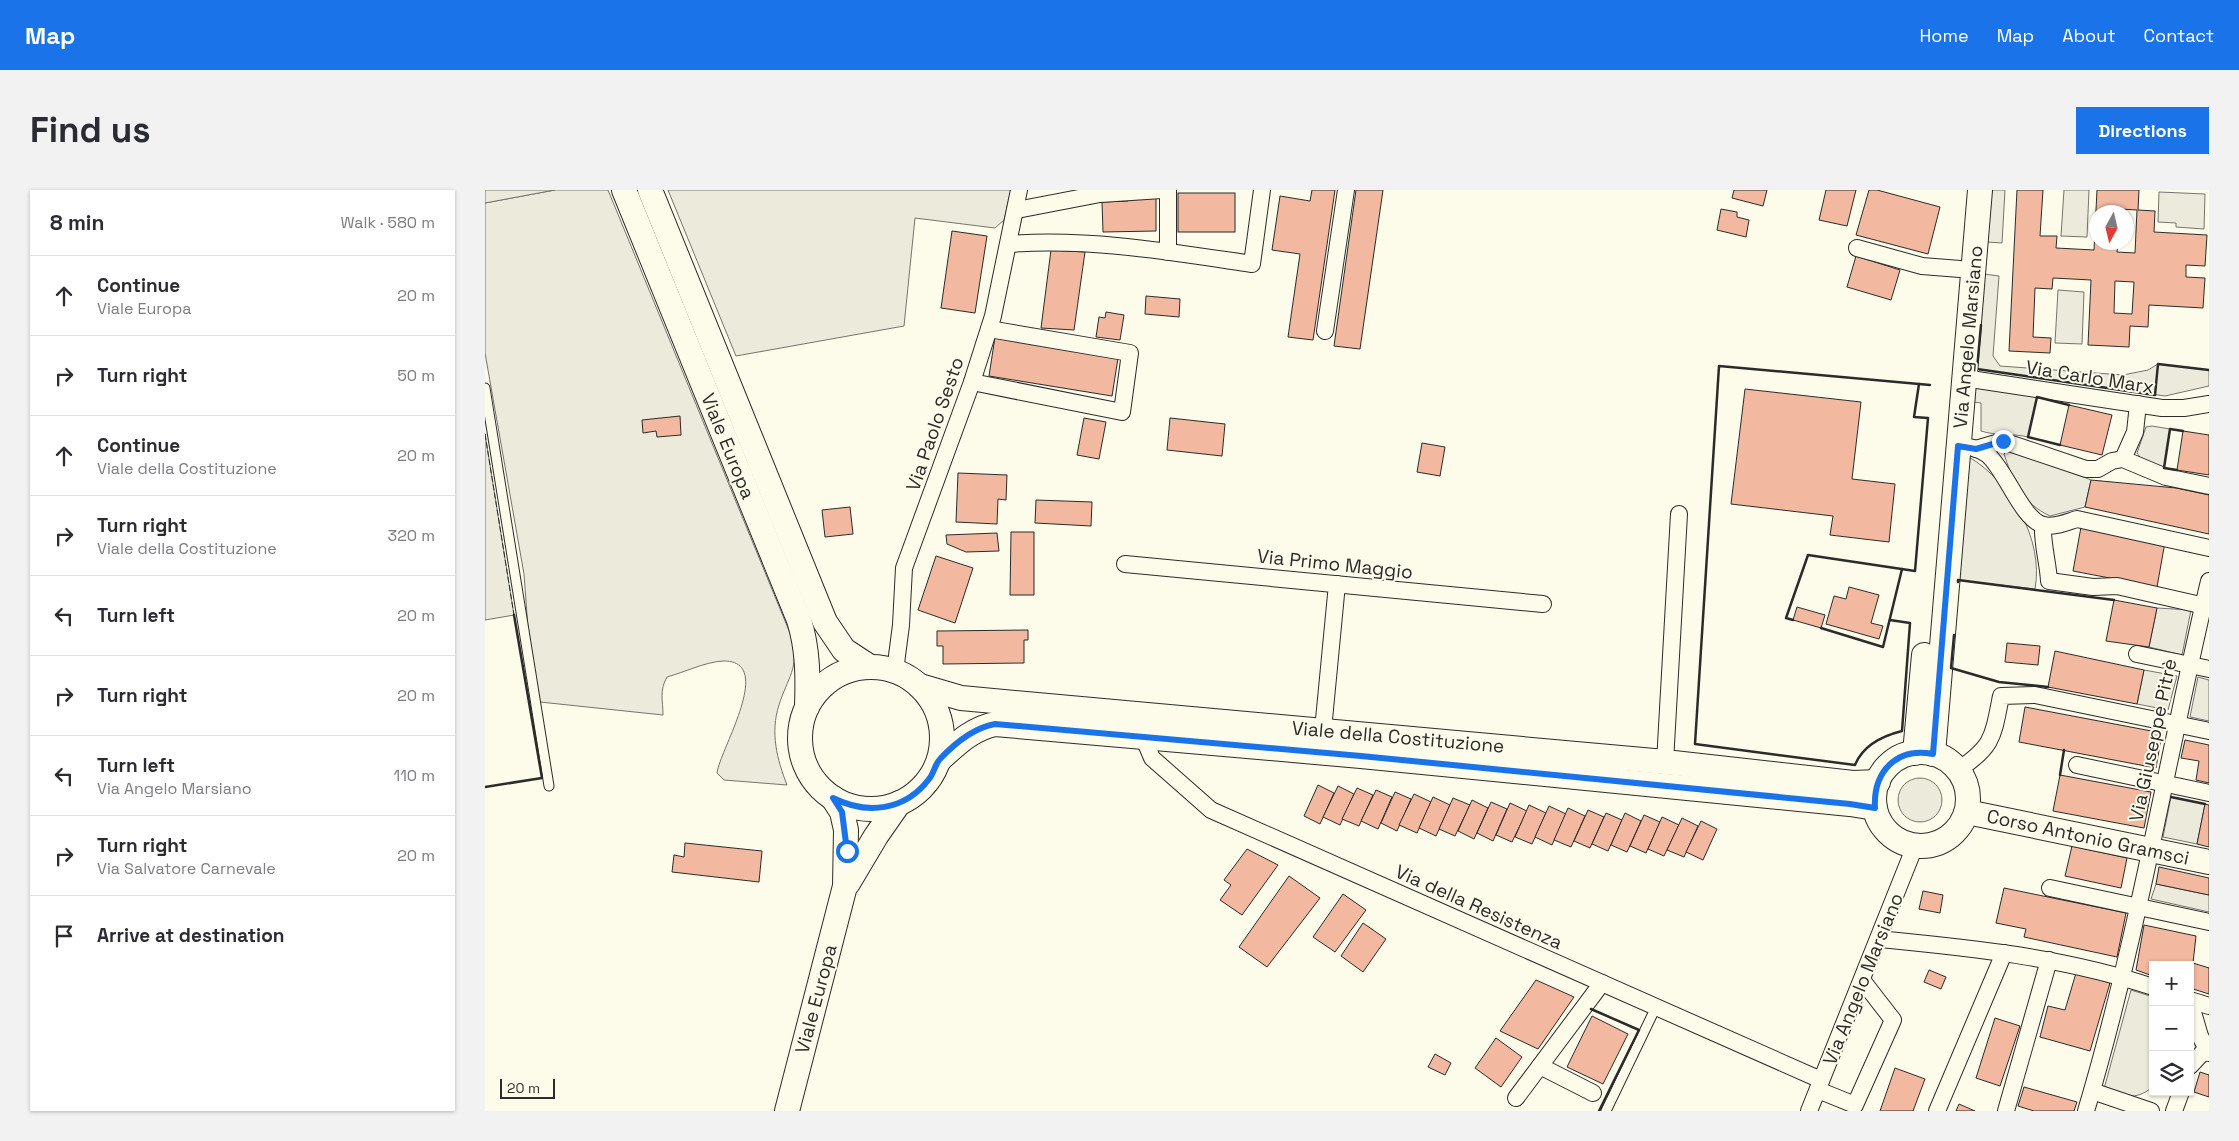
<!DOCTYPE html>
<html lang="en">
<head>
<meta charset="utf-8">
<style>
  :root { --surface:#fff; --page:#f2f2f3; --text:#2b2b33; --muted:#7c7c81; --line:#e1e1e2; --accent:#1a73e8 }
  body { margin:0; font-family:"Space Grotesk",sans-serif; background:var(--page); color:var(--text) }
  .controls { position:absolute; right:15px; bottom:15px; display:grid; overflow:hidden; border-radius:0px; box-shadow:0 1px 4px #0004 }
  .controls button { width:45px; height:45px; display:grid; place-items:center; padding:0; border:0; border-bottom:1px solid var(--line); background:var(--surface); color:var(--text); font:25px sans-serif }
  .compass { position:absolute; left:1604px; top:15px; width:45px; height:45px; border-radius:50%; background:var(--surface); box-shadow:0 1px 4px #0004; rotate:188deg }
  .scale { position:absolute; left:15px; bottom:12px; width:55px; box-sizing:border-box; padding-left:5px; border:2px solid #2b2b2b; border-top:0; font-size:14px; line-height:18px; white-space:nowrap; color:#2b2b2b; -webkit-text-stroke:4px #fdfbea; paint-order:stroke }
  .stop { position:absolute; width:15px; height:15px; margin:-11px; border:4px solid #1a73e8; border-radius:50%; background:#fff }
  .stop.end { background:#1a73e8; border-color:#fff; box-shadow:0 1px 5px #0008 }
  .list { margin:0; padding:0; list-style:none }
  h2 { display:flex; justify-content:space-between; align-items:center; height:65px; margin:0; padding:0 20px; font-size:21px }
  h2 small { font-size:16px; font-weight:400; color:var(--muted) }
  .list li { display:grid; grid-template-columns:32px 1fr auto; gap:15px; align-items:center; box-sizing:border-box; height:80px; padding:0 20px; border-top:1px solid var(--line) }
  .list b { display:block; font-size:19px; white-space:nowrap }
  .list p { margin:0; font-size:16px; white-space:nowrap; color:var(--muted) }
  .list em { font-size:16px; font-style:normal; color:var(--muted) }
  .icon { flex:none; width:28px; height:28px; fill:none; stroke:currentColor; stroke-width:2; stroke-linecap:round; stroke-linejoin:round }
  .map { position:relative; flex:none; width:1724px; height:921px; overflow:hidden; border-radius:0px }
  header { display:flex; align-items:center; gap:30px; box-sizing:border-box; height:70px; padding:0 25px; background:var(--accent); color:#fff }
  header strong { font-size:24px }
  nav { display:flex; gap:28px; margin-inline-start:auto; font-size:18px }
  .intro { display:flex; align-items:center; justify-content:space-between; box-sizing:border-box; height:120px; padding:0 30px }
  h1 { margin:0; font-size:35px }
  .button { padding:12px 22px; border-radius:0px; background:var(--accent); color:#fff; font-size:18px; font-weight:700 }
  main { display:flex; gap:30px; padding:0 30px }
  aside { flex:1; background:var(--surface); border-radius:0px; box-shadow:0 1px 4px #0004 }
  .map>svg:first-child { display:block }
  .green { fill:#ecebdb; stroke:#74746e }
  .parking { fill:#eceadb; stroke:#74746e }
  .building { fill:#f2b8a0; stroke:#2b2b2b; fill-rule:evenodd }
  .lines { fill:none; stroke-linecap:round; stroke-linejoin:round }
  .lane-casing { stroke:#2b2b2b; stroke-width:11 }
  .street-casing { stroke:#2b2b2b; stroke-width:18 }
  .secondary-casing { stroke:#2b2b2b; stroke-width:26 }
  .lane { stroke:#fdfbea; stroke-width:9 }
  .street { stroke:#fdfbea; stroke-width:16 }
  .secondary { stroke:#fdfbea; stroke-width:24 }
  .fence { stroke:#2b2b2b; stroke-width:1; stroke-dasharray:6 2.5; stroke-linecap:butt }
  .wall { stroke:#2b2b2b; stroke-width:2.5 }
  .route { stroke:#1a73e8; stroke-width:6 }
  .labels { text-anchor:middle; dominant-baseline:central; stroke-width:4; stroke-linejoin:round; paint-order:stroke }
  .street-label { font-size:19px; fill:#2b2b2b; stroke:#fdfbea }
</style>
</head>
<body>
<header>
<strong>Map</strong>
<nav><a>Home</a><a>Map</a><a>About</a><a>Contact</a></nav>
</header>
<div class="intro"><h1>Find us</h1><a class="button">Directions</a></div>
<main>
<aside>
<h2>8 min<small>Walk · 580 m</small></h2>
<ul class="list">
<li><svg class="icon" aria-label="ahead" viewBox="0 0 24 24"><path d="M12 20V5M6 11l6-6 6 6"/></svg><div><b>Continue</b><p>Viale Europa</p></div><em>20 m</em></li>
<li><svg class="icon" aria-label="right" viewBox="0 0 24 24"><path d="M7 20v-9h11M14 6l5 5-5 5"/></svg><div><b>Turn right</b></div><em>50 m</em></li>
<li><svg class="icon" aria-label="ahead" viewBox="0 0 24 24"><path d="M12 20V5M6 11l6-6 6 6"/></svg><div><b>Continue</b><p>Viale della Costituzione</p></div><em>20 m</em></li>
<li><svg class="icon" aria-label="right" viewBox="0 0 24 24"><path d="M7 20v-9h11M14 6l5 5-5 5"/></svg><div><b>Turn right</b><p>Viale della Costituzione</p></div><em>320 m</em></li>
<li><svg class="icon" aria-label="left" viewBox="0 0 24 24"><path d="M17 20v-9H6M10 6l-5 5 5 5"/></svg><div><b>Turn left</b></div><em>20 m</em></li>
<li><svg class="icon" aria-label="right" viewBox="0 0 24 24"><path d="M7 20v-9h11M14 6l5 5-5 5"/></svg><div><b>Turn right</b></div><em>20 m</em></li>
<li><svg class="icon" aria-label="left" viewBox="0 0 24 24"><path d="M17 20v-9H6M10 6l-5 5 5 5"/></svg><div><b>Turn left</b><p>Via Angelo Marsiano</p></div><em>110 m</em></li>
<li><svg class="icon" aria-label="right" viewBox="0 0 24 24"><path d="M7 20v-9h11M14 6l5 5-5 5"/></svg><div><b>Turn right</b><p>Via Salvatore Carnevale</p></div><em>20 m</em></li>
<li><svg class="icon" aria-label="arrive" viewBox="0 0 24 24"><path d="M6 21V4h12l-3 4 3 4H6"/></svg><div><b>Arrive at destination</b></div></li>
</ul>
</aside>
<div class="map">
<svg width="1724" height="921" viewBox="0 0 1724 921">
  <rect width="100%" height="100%" fill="#fdfbea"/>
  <g class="green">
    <path d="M70,0H123L307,448C315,477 302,489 294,515C285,543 292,569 302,595L239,590L232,583C235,559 291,470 238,471C220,472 200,482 182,487C174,501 178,510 178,525L55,512L43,438L39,384L0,163V13Z"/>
    <path d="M183,0H526L519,30L510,38L430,28L419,136L251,166Z"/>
    <path d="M1507,0H1520L1517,53L1502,52Z"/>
    <path d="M1579,0H1604L1602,47L1576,46Z"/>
    <path d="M1674,2L1720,4L1719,39L1691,37V33L1673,32Z"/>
    <path d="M1499,84L1514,86L1508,166L1515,176L1638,185L1663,180L1673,174L1724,180V196L1680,206L1492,179Z"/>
    <path d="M1573,100L1599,102L1597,154L1570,153Z"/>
    <path d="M1490,197L1552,207L1543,247C1527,243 1511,246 1496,241V213L1488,212Z"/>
    <path d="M1667,236L1685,239L1679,278L1657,270L1652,263L1661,237Z"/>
    <path d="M0,244L29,425L0,430Z"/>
    <path d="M1524,259L1536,262L1606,290L1600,317L1565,326C1537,313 1528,291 1519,264Z"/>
    <path d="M1484,267C1526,292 1559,350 1550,399L1473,390Z"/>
    <path d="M1672,418L1706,420L1697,465L1664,457Z"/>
    <path d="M1659,480L1692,486L1683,520L1652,514Z"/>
    <path d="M1713,487L1724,490V531L1705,527Z"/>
    <circle cx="1435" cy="610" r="22"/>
    <path d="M1686,607L1720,614L1712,654L1678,647Z"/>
    <path d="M1671,694L1724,705V722L1666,709Z"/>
    <path d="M1646,800L1668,807V897C1648,912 1641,905 1619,899Z"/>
  </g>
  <path class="parking" d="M0,0H70L0,13Z"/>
  <g class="building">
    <path d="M827,0H850L828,150L803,147L815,64L787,60L795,6L825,11Z"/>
    <path d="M871,0H898L875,159L849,156Z"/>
    <path d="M1249,0H1282L1278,16L1247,8Z"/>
    <path d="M1341,0H1371L1362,36L1334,30Z"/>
    <path d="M1384,0H1392L1455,17L1443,64L1371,45Z"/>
    <path d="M1532,0H1558L1555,46H1572L1571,58L1609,60L1612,0H1654L1653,20L1670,21L1669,42L1722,45L1720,76L1701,75V87L1720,88L1718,118L1664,115L1663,137L1645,136L1644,157L1603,155L1606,90L1568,88L1567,99L1550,98L1548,147L1566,148L1565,163L1524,161ZM1634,19L1652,20L1650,63L1632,62L1633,52H1612V22H1634ZM1630,91L1649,92L1647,124L1629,123Z"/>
    <rect x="693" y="3" width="57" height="39"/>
    <path d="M671,6V41L618,42L617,12L643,11V7Z"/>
    <path d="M1236,19L1252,22V27L1264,30L1261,47L1232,40Z"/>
    <path d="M467,41L502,46L490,123L456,118Z"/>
    <path d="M566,60L600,62L589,140L556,138Z"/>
    <path d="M1371,66L1415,80L1406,110L1362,97Z"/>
    <path d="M661,106L695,109L694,127L660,124Z"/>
    <path d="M621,122L639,125L635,150L611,147L614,127L620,128Z"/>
    <path d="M510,147L633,168L627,206L504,186Z"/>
    <path d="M1260,199L1376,212L1367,289L1410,294L1404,352L1345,345L1348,326L1246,314Z"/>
    <path d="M1584,215L1627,225L1617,265L1575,255Z"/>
    <path d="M195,226L196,245L172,247L171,241L158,243L157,230Z"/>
    <path d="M599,228L621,232L614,269L592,265Z"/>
    <path d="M685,228L740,234L737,266L682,260Z"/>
    <path d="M1698,241L1724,245V285L1692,280Z"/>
    <path d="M937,253L960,257L955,286L932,282Z"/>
    <path d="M473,283L522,285L521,310L513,309L512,334L471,332Z"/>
    <path d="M1606,290L1691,298L1724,305V344L1600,317Z"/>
    <path d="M551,310L607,312L606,336L550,333Z"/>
    <path d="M365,317L368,344L340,347L337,320Z"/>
    <path d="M1596,337L1680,352L1672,397L1588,381Z"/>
    <path d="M526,342H549V405H525Z"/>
    <path d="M512,343L514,361L481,362L462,354L461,345Z"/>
    <path d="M451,366L488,378L470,433L433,420Z"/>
    <path d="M1364,397L1394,405L1386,433L1398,436L1394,449L1341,434L1349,406L1361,409Z"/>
    <path d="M1629,410L1672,418L1664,457L1621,451Z"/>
    <path d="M1312,417L1340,425L1336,438L1308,430Z"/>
    <path d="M543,440V450H539V473L458,474V456H452V441Z"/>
    <path d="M1522,453L1555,456L1553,475L1520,472Z"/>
    <path d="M1570,461L1659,480L1652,514L1563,497Z"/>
    <path d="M1540,517L1677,543L1671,578L1534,552Z"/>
    <path d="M1700,550L1724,555V593L1711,590L1714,571L1696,568Z"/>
    <path d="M1575,585L1666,602L1659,638L1568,621Z"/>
    <path d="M833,595L849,603L835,634L819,626Z"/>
    <path d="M853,596L869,604L855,635L838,627Z"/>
    <path d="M872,598L888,605L874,636L857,629Z"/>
    <path d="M891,600L907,607L893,639L876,631Z"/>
    <path d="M910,602L926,609L912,641L896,633Z"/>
    <path d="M929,604L946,612L932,643L914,635Z"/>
    <path d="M948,607L965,615L951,646L934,638Z"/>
    <path d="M968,608L985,615L970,646L954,639Z"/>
    <path d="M987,610L1003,618L989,649L973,641Z"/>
    <path d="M1006,612L1022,619L1008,651L992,643Z"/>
    <path d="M1025,613L1042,621L1027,652L1011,645Z"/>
    <path d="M1720,614L1724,615V657L1712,654Z"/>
    <path d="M1044,615L1061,623L1047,654L1030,647Z"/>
    <path d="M1064,616L1081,624L1067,655L1050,647Z"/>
    <path d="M1083,618L1100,626L1086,657L1069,650Z"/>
    <path d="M1103,620L1119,627L1105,658L1089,651Z"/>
    <path d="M1121,623L1137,630L1123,661L1107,654Z"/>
    <path d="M1140,623L1156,631L1142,662L1126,655Z"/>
    <path d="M1159,625L1175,632L1161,663L1145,656Z"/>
    <path d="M1177,627L1194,635L1179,666L1163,659Z"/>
    <path d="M1197,628L1213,636L1199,667L1182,660Z"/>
    <path d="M1216,631L1232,639L1218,670L1201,662Z"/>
    <path d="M200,653L277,661L274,692L187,682L189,665L199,667Z"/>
    <path d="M1587,656L1642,668L1636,698L1580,686Z"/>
    <path d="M762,659L793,675L757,725L735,710L746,695L739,690Z"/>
    <path d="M1674,677L1724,688V705L1671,694Z"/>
    <path d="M804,686L835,708L782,777L754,757Z"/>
    <path d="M1519,698L1641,723L1632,767L1539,747L1541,739L1511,733Z"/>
    <path d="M1438,701L1458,705L1455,723L1434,719Z"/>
    <path d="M858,704L881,720L850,762L828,747Z"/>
    <path d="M878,733L901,749L878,782L856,766Z"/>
    <path d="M1659,735L1711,746L1708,773L1724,778V804L1705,798V775H1668V786L1651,780Z"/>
    <path d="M1444,780L1461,787L1456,799L1439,792Z"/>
    <path d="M1591,783L1625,793L1605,861L1555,847L1563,816L1580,820Z"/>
    <path d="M1051,790L1089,807L1053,859L1015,841Z"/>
    <path d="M1107,826L1143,844L1118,894L1082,877Z"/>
    <path d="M1510,828L1535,836L1515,896L1491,888Z"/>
    <path d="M1011,848L1037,867L1016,897L990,878Z"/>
    <path d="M950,864L966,873L960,885L943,877Z"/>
    <path d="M1410,878L1440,889L1428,921H1395Z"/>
    <path d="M1715,882L1724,885V907L1709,902Z"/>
    <path d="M1539,897L1592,912L1589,921H1549L1533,916Z"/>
    <path d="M1474,914L1490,921H1471Z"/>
  </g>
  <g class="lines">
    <g class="lane-casing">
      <g id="lane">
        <path d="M0,198L64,596"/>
        <path d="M1121,921L1171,817"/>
      </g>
    </g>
    <g class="street-casing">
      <g id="street">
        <path d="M532,20L615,4L677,0"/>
        <path d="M524,54C606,48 686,62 767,74L777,0"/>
        <path d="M1372,58L1437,76L1475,79"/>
        <path d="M683,62V0"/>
        <path d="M840,141L861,0"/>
        <path d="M1479,188L1677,218H1699L1724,214"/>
        <path d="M487,192L637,222L645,163L504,139"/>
        <path d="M1473,255C1484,257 1494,258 1503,265C1521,281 1537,329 1558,335C1569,338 1582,332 1592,329L1724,358"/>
        <path d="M1491,259L1518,251L1601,279H1613L1627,271L1638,269L1681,287L1724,296"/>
        <path d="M1638,269L1650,242L1653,214"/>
        <path d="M1558,335C1557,354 1563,372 1564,391L1608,397L1632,396L1724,417"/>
        <path d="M640,374L1058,414"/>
        <path d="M1652,464L1724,479"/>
        <path d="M410,481L416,435L419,378L487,192L508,126L534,0"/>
        <path d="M838,540L852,394"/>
        <path d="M659,549L667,568L726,620L1336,890"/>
        <path d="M1180,572L1194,324"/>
        <path d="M1592,575L1724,603"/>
        <path d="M1473,580C1509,556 1508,546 1516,506L1550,505L1724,541"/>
        <path d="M1565,698L1724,732"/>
        <path d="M1394,749C1486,758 1579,767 1668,797"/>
        <path d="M1705,810L1724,816"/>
        <path d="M1705,812L1715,846L1724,863"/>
        <path d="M1055,876L1108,903"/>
        <path d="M1705,876L1721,859"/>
        <path d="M1333,900L1370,915L1408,830L1377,790"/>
        <path d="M1607,901L1666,921"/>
        <path d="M1031,908L1117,793"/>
        <path d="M1324,921L1430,656"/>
        <path d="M1452,921L1519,763"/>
        <path d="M1521,921L1564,770"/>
        <path d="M1601,921C1653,747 1682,568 1724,391"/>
        <path d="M1689,921L1696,902"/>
      </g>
    </g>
    <g class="secondary-casing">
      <g id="secondary">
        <path d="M139,0L314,430C323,459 323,486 322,517"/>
        <path d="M165,0L340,432L359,460L385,477"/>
        <circle cx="386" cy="548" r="71"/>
        <path d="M435,496L476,508L1180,572L1368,593L1393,592"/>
        <circle cx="1436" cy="609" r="47"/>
        <path d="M1430,563L1439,465"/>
        <path d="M1448,564L1495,0"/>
        <path d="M454,570C471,555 486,539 510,534L876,566L1365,614L1390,618"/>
        <path d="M1482,622L1724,672"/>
        <path d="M363,693L391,646L414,613"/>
        <path d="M302,921L360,696L361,640L357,622L348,608"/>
      </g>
    </g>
    <use href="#lane" class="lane"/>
    <use href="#street" class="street"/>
    <use href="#secondary" class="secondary"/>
    <path class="fence" d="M0,244L29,425"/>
    <g class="wall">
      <path d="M1496,135L1492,179L1670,205L1673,174L1724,180"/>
      <path d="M1575,255L1543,247L1552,207L1584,215"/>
      <path d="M1692,280L1679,278L1685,239L1698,241"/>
      <path d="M1473,392V390L1629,410"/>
      <path d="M1308,430L1301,428L1323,365L1430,381L1443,228L1429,227L1434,194"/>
      <path d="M1405,430L1425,433L1417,541C1397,546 1378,555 1370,575L1210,554L1234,176L1445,195"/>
      <path d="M1336,438L1398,457L1417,379"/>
      <path d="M1469,445L1466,478L1514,492L1563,497"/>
      <path d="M1575,585L1579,560"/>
      <path d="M0,597L57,588L29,425"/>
      <path d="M1686,607L1720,614"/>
      <path d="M1106,819L1154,840L1114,921"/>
    </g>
  </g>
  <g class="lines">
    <path class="route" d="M362,661L357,622L348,608C382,625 420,621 444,589C449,583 450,574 455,569C470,553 488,538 510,534L876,566L1365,614L1390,618C1388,582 1411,557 1448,564L1473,256L1491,259L1518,251"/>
  </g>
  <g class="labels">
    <g class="street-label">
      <text transform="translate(1483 147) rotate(-85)">Via Angelo Marsiano</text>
      <text transform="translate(1605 187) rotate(9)">Via Carlo Marx</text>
      <text transform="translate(450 234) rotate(-71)">Via Paolo Sesto</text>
      <text transform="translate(243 256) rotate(68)">Viale Europa</text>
      <text transform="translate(850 374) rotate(6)">Via Primo Maggio</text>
      <text transform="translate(913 547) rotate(5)">Viale della Costituzione</text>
      <text transform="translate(1668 550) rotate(-78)">Via Giuseppe Pitrè</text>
      <text transform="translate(1603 647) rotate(12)">Corso Antonio Gramsci</text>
      <text transform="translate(994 717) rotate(24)">Via della Resistenza</text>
      <text transform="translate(1378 789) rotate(-68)">Via Angelo Marsiano</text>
      <text transform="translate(331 809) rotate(-75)">Viale Europa</text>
    </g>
  </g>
</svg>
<div class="controls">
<button>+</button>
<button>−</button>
<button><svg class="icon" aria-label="layers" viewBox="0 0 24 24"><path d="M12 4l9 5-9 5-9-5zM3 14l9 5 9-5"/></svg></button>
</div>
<svg class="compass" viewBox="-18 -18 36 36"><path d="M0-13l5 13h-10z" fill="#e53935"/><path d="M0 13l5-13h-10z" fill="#7c7c81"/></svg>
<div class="scale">20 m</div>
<div class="stop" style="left:362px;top:661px"></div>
<div class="stop end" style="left:1518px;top:251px"></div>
</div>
</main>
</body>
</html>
